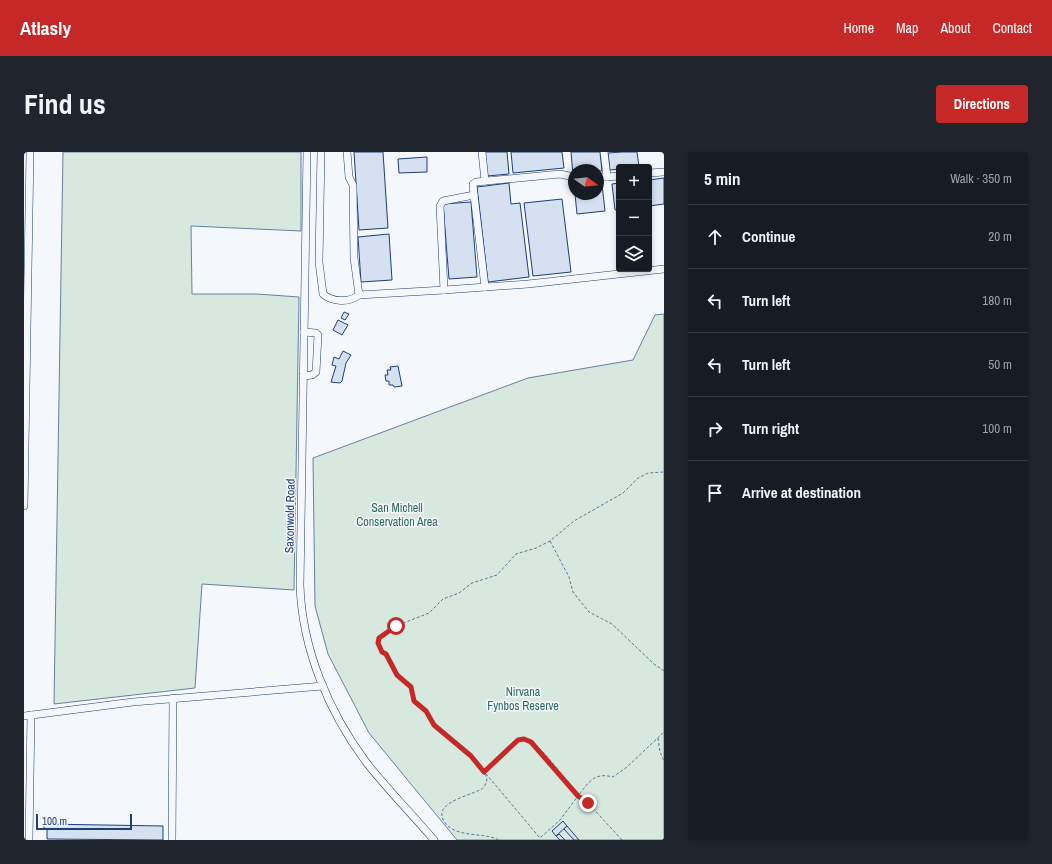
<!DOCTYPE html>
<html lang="en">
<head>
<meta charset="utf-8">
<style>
  :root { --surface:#171b24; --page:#20242c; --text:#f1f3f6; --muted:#9ea1a6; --line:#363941; --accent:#c62828 }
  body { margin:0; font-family:"Archivo Narrow",sans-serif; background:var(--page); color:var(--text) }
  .controls { position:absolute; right:12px; top:12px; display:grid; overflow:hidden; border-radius:4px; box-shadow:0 2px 6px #0003 }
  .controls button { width:36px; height:36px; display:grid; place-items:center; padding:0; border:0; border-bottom:1px solid var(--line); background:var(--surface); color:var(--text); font:20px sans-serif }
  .compass { position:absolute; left:544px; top:12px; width:36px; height:36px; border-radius:50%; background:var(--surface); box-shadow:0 2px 6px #0003; rotate:105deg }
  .scale { position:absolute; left:12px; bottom:10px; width:96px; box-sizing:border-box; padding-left:4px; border:2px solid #1d3f73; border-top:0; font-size:11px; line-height:14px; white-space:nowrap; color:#1d3f73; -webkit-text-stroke:3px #f4f7fb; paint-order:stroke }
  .stop { position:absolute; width:12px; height:12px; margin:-9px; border:3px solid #c62828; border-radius:50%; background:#fff }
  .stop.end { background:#c62828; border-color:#fff; box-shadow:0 1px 4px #0008 }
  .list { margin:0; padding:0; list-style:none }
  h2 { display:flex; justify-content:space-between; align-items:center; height:52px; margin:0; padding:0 16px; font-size:17px }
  h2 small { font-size:13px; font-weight:400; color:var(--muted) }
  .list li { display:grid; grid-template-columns:26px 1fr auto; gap:12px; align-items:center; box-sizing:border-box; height:64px; padding:0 16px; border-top:1px solid var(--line) }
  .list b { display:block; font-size:15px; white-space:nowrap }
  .list em { font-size:13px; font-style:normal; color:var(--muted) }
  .icon { flex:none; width:22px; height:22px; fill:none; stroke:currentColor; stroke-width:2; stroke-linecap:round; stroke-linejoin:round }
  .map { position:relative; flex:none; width:640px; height:688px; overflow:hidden; border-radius:4px }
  header { display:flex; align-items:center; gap:24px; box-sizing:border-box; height:56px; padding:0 20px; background:var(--accent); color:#fff }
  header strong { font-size:19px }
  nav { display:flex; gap:22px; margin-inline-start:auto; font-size:14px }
  .intro { display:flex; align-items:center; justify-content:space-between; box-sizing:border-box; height:96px; padding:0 24px }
  h1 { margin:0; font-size:28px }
  .button { padding:10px 18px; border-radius:4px; background:var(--accent); color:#fff; font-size:14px; font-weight:700 }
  main { display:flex; gap:24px; padding:0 24px }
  aside { flex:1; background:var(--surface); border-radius:4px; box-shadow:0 2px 6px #0003 }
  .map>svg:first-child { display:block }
  .green { fill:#d7e8df; stroke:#687fa3 }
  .building { fill:#d5e0f0; stroke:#1d3f73 }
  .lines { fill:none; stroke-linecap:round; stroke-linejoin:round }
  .minor-casing { stroke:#1d3f73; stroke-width:8 }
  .path { stroke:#5e769c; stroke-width:1; stroke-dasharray:3 2; stroke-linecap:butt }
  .minor { stroke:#f4f7fb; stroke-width:7 }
  .route { stroke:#c62828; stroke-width:5 }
  .labels { text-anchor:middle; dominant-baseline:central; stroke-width:3; stroke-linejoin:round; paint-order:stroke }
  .park-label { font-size:12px; fill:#2c6c60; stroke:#f4f7fb }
  .street-label { font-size:12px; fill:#1d3f73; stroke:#f4f7fb }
</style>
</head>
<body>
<header>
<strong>Atlasly</strong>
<nav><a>Home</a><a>Map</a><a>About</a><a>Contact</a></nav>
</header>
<div class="intro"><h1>Find us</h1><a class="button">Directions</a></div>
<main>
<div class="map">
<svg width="640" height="688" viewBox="0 0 640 688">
  <rect width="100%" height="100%" fill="#f4f7fb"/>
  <g class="green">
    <path d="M39,0H277V79L167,74L168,142H233L275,145L270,438L178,432L171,536L30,552Z"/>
    <path d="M640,162V688H433L345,581L304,502L291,454L289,306L504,226L609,208L631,163Z"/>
  </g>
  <g class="building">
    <path d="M330,0H359L364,76L335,78Z"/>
    <path d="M461,0H483L485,22L463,24Z"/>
    <path d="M487,0H538L540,16L489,21Z"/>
    <path d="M547,0H576L578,19L550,18L549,23Z"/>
    <path d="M598,0H613L615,15H595V17L586,18L584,1Z"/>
    <path d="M403,5V20L375,21L374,7Z"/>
    <path d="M640,26V52L625,54V28Z"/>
    <path d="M485,31L487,52L496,51L505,125L464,130L453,35Z"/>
    <path d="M595,31V57L591,58L588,32Z"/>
    <path d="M574,32H578L581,59L553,62L551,42H574Z"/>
    <path d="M538,47L547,120L509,124L500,51Z"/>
    <path d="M447,50L453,125L425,127L419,52Z"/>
    <path d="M365,82L368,128L337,130L334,85Z"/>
    <path d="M320,160L325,162L321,168L317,166Z"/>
    <path d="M314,168L324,173L318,183L309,178Z"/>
    <path d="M319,199L327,203L322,211L318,229L316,231L307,230L312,214L308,213L310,205L315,207Z"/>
    <path d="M374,214L378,234L370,235L369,233H365V229H362L361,223H364L363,218H367L366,215Z"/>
    <path d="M539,669L543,674L532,684L528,679Z"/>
    <path d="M20,672L139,674V688L23,687V677H20Z"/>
    <path d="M543,674L555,688H550L540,677Z"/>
    <path d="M535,682L541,688H536L532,684Z"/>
  </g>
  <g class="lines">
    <g class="minor-casing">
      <g id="minor">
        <path d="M283,0L276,433C278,496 304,559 342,610C363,637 388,662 410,688"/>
        <path d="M297,0L295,110L299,142C308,150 325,151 335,143"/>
        <path d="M323,0L325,25L329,33L330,106L335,143L420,138"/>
        <path d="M458,0L461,29"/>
        <path d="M580,0L583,25L595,24"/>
        <path d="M625,21L640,20"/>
        <path d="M550,25L536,22L452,30L449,32L450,43L419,49L416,54L420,138L504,132L640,117"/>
        <path d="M574,25H583"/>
        <path d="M450,43L461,135"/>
        <path d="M279,224L288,223L292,220L294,183L292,181L280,180"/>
        <path d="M0,354L6,0"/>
        <path d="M0,564L109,550L299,534"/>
        <path d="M5,688L7,563"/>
        <path d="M148,688L149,546"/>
      </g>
    </g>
    <g class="path">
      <path d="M526,389L545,425L549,440L565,460L588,472L630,512L640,519"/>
      <path d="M634,586L636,600L640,609"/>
      <path d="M460,620L494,588C499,588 502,587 507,590C520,597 543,630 554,644L536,668L516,686L447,604L410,573L402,559L390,549L387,535L373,523L362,502L358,500L354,491L355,486L372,474L405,461L419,447L435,441L448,431L473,423L492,402L512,396L526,389L550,369L599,341L614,326L624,321L640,320"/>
      <path d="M461,622L463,626C463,629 462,632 460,635C454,643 403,649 422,672C434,686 460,680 475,688"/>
      <path d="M598,688L564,651L554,644C565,630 570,620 589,625L603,615L640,580"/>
      <path d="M639,688L640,687"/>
    </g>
    <use href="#minor" class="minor"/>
  </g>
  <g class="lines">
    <path class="route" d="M372,474L355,486L354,491L358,500L362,502L373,523L387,535L390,549L402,559L410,573L447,604L460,620L494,588L500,587L507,590L554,644L564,651"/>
  </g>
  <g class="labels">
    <g class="park-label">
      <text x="373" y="356">San Michell<tspan x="373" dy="14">Conservation Area</tspan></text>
      <text x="499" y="540">Nirvana<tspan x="499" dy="14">Fynbos Reserve</tspan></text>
    </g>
    <g class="street-label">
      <text transform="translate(266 364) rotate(-89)">Saxonwold Road</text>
    </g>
  </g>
</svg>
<div class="controls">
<button>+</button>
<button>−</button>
<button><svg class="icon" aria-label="layers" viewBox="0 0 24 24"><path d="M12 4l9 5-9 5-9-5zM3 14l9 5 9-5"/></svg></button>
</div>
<svg class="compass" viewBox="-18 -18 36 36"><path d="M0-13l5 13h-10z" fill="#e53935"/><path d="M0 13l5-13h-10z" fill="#9ea1a6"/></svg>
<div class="scale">100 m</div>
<div class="stop" style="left:372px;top:474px"></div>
<div class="stop end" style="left:564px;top:651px"></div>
</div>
<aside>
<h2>5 min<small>Walk · 350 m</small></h2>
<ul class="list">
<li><svg class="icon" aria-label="ahead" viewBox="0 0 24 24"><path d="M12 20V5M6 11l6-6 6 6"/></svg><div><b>Continue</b></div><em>20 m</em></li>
<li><svg class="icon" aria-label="left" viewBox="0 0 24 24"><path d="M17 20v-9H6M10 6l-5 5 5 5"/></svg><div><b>Turn left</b></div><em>180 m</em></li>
<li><svg class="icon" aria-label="left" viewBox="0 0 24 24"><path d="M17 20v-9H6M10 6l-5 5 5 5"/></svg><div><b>Turn left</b></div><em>50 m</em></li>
<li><svg class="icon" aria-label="right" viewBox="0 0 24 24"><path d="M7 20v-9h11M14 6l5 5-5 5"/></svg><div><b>Turn right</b></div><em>100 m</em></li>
<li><svg class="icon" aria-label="arrive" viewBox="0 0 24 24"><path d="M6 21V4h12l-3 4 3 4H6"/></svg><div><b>Arrive at destination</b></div></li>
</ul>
</aside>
</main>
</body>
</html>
